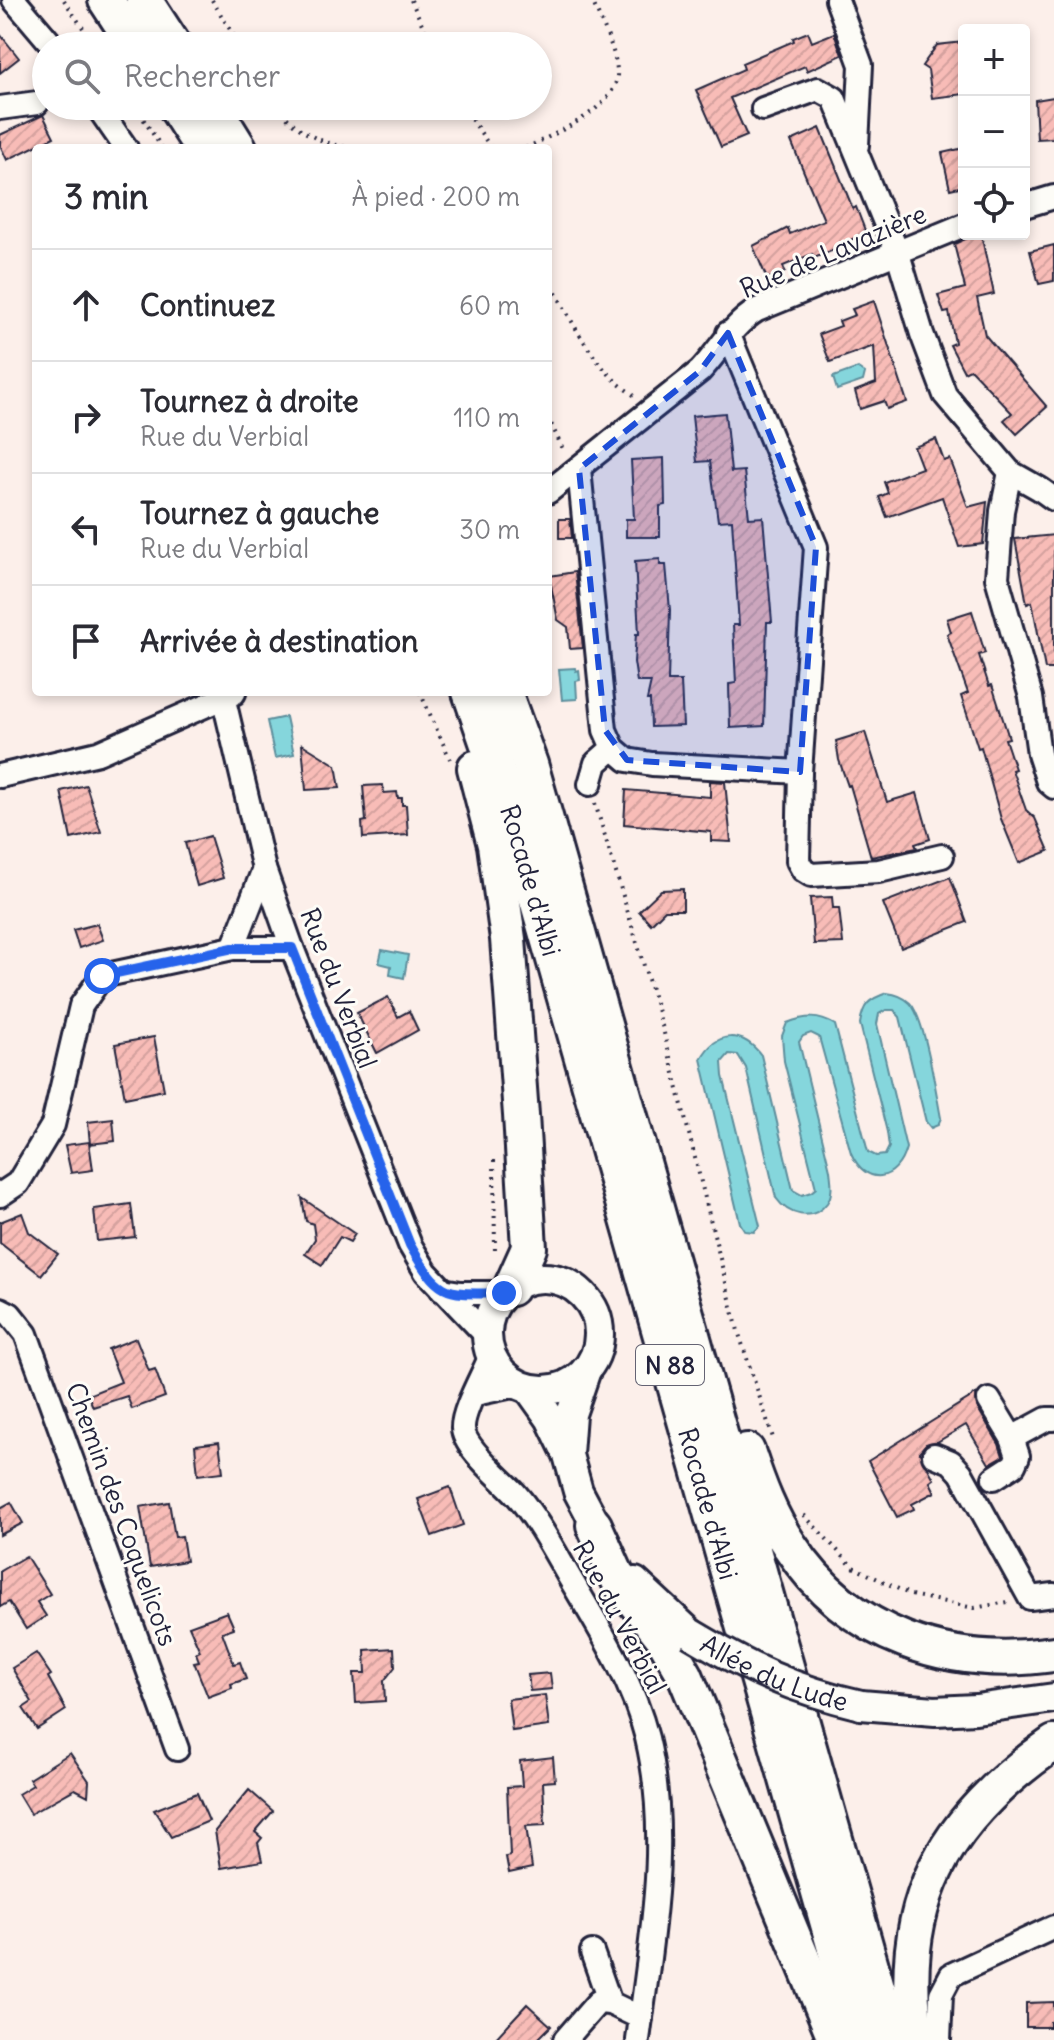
<!DOCTYPE html>
<html lang="fr">
<head>
<meta charset="utf-8">
<style>
  :root { --surface:#fff; --page:#f2f2f3; --text:#2b2b33; --muted:#7c7c81; --line:#e1e1e2 }
  body { margin:0; font-family:Delius,sans-serif; background:var(--page); color:var(--text) }
  .controls { position:absolute; right:24px; top:24px; display:grid; overflow:hidden; border-radius:8px; box-shadow:0 4px 12px #0003 }
  .controls button { width:72px; height:72px; display:grid; place-items:center; padding:0; border:0; border-bottom:2px solid var(--line); background:var(--surface); color:var(--text); font:40px sans-serif }
  .stop { position:absolute; width:24px; height:24px; margin:-18px; border:6px solid #2563eb; border-radius:50%; background:#fff }
  .stop.end { background:#2563eb; border-color:#fff; box-shadow:0 2px 8px #0008 }
  .list { margin:0; padding:0; list-style:none }
  h2 { display:flex; justify-content:space-between; align-items:center; height:104px; margin:0; padding:0 32px; font-size:34px }
  h2 small { font-size:26px; font-weight:400; color:var(--muted) }
  .list li { display:grid; grid-template-columns:52px 1fr auto; gap:24px; align-items:center; box-sizing:border-box; height:112px; padding:0 32px; border-top:2px solid var(--line) }
  .list b { display:block; font-size:30px; white-space:nowrap }
  .list p { margin:0; font-size:26px; white-space:nowrap; color:var(--muted) }
  .list em { font-size:26px; font-style:normal; color:var(--muted) }
  .icon { flex:none; width:44px; height:44px; fill:none; stroke:currentColor; stroke-width:2; stroke-linecap:round; stroke-linejoin:round }
  .map { position:relative; flex:none; width:1054px; height:2040px; overflow:hidden }
  .search { position:absolute; background:var(--surface); box-shadow:0 4px 12px #0003; left:32px; top:32px; width:520px; height:88px; display:flex; align-items:center; gap:20px; box-sizing:border-box; padding:0 28px; border-radius:44px; color:var(--muted); font-size:30px }
  .panel { position:absolute; background:var(--surface); box-shadow:0 4px 12px #0003; left:32px; top:144px; width:520px; height:552px; border-radius:8px }
  .map>svg:first-child { display:block }
  .water { fill:#85d6dc; stroke:#5d8e9c; stroke-width:2 }
  .building { fill:url(#building-hatch); stroke:#22223b; stroke-width:2 }
  .lines { fill:none; stroke-linecap:round; stroke-linejoin:round }
  .minor-casing { stroke:#22223b; stroke-width:28 }
  .major-casing { stroke:#22223b; stroke-width:34 }
  .highway-casing { stroke:#22223b; stroke-width:40 }
  .path { stroke:#22223b; stroke-width:4; stroke-dasharray:2 6; stroke-linecap:butt }
  .minor { stroke:#fdfcf7; stroke-width:22 }
  .major { stroke:#fdfcf7; stroke-width:28 }
  .highway { stroke:#fdfcf7; stroke-width:34 }
  .major-bridge-casing { stroke:#22223b; stroke-width:34; stroke-linecap:butt }
  .major-bridge { stroke:#fdfcf7; stroke-width:28 }
  .route { stroke:#2563eb; stroke-width:10 }
  .marked { fill:#1d4ed8; fill-opacity:0.2; stroke:#1d4ed8; stroke-width:6; stroke-dasharray:16 10; stroke-linejoin:round }
  .labels { text-anchor:middle; dominant-baseline:central; stroke-width:6; stroke-linejoin:round; paint-order:stroke }
  .shield { fill:#fdfcf7; stroke:#646373; stroke-width:2 }
  .shield-label { font-size:24px; font-weight:bold; fill:#22223b }
  .street-label { font-size:26px; fill:#22223b; stroke:#fdfcf7 }
</style>
</head>
<body>
<div class="map">
<svg width="1054" height="2040" viewBox="0 0 1054 2040">
  <defs>
    <pattern id="building-hatch" width="6" height="6" patternUnits="userSpaceOnUse" patternTransform="scale(2)"><rect width="6" height="6" fill="#f8bcb7"/><path d="M-1 1l2-2M0 6l6-6M5 7l2-2" fill="none" stroke="#d4a19e"/></pattern>
  </defs>
  <rect width="100%" height="100%" fill="#fcefea"/>
  <filter id="ink" filterUnits="userSpaceOnUse"><feTurbulence type="fractalNoise" baseFrequency=".0125" numOctaves="2"/><feDisplacementMap in="SourceGraphic" scale="16" xChannelSelector="R" yChannelSelector="G"/><feConvolveMatrix kernelMatrix="1 2 1 2 8 2 1 2 1" color-interpolation-filters="sRGB"/></filter>
  <g filter="url(#ink)">
    <g class="water">
      <path d="M858,368L865,373L863,381L837,390L833,377Z"/>
      <path d="M575,668L576,671L579,670L580,680L576,681L577,699L562,700L559,669Z"/>
      <path d="M286,717L294,754L275,758L267,721Z"/>
      <path d="M382,950L408,955L404,978L390,975L391,966L379,963Z"/>
      <path d="M887,993C896,994 903,996 910,1003C925,1018 936,1093 941,1118L938,1125L931,1128L926,1122L900,1017L894,1010H886L879,1014L877,1024L906,1148C897,1182 866,1187 851,1153L819,1037L811,1033L803,1036L799,1042L830,1170C831,1180 834,1193 827,1203C812,1223 788,1215 776,1198L746,1068L738,1055L729,1054L722,1062L723,1076L760,1226L754,1232L745,1231L740,1223L701,1059C716,1031 742,1030 761,1055L793,1190L802,1195L811,1192L816,1188L784,1061L782,1036L787,1023C806,1016 818,1015 835,1025L868,1152L876,1156L885,1155L889,1147L887,1132L860,1024C863,1004 869,999 887,993Z"/>
    </g>
    <g class="building">
      <path d="M808,32L812,42L834,33L842,55L807,71L805,66L730,98L747,136L721,147L696,90L744,69L742,63L794,41L793,38Z"/>
      <path d="M0,34L19,58L0,73Z"/>
      <path d="M963,42L964,94L932,98L928,70L922,66L937,45Z"/>
      <path d="M1054,97V138L1037,139L1035,100Z"/>
      <path d="M43,115L54,137L7,160L0,145V135Z"/>
      <path d="M820,128L853,209L856,207L866,233L848,241L849,244L814,258L812,254L783,266L785,272L767,279L753,246L788,228L790,234L824,220L791,141Z"/>
      <path d="M964,148V186L950,189L942,153Z"/>
      <path d="M977,234H981L994,294L977,298L985,335L1047,407L1017,434L1004,420L1012,413L970,369L964,372L950,345L955,343L949,312L944,313L938,295L965,288L954,244Z"/>
      <path d="M1054,245V281L1039,284L1030,251Z"/>
      <path d="M874,301L907,402L887,409L884,401L860,409L855,391L876,383L874,346L830,362L819,334L841,326L839,321L855,315L852,309Z"/>
      <path d="M725,413L731,472L744,471L749,518L763,517L772,622H767L764,726L730,728L729,684L736,683L733,625H739L732,520L718,521L710,461L697,462L692,416Z"/>
      <path d="M936,439L944,461L950,459L968,507L987,502L983,544L959,547L942,497L887,517L879,497L888,493L884,482L922,468L914,447Z"/>
      <path d="M664,458L665,505L660,506V537H626V519H634L631,460Z"/>
      <path d="M559,519H570L572,538H559Z"/>
      <path d="M1054,535V669H1045L1032,602L1027,604L1015,539Z"/>
      <path d="M660,559V565H666L670,610L668,681H681L683,726L651,727L650,700H647L651,682H637L634,662L636,634H639L635,561Z"/>
      <path d="M575,572L583,648L570,649L568,627L558,620L549,576Z"/>
      <path d="M972,611L985,653L979,655L989,686L992,685L1009,738L1005,739L1015,769L1012,770L1026,810L1035,818L1049,851L1019,863L1001,819L981,747L978,748L970,723L961,696L968,693L947,634L951,632L947,619Z"/>
      <path d="M865,732L887,802L917,793L930,839L915,844L917,848L871,857L850,785L848,786L839,760L836,741Z"/>
      <path d="M302,744L336,765L340,788L306,790Z"/>
      <path d="M710,781L725,782L731,842L711,841V832L624,824L626,790L710,797Z"/>
      <path d="M86,785L101,832L71,839L61,791Z"/>
      <path d="M383,785L384,793L397,792L398,798H402V805H406L408,835L363,838L362,822L366,821L363,786Z"/>
      <path d="M210,836L223,878L197,886L185,843Z"/>
      <path d="M950,877L967,922L901,948L883,903Z"/>
      <path d="M683,889V910H665L651,924L639,911L661,890Z"/>
      <path d="M832,897L833,908H839L843,943L814,944L810,898Z"/>
      <path d="M97,924L103,940L79,948L73,930Z"/>
      <path d="M388,997L398,1017L409,1011L418,1030L377,1053L357,1013Z"/>
      <path d="M154,1037L164,1090L125,1098L115,1044Z"/>
      <path d="M113,1119L115,1141L90,1144L88,1122Z"/>
      <path d="M89,1142L93,1170L71,1173L65,1145Z"/>
      <path d="M302,1198L355,1234L350,1242L340,1237L322,1265L305,1254L315,1239L313,1224L306,1221Z"/>
      <path d="M131,1204L135,1237L97,1241L94,1209Z"/>
      <path d="M22,1213L29,1232L58,1254L41,1275L0,1243V1222Z"/>
      <path d="M136,1338L149,1371L155,1369L165,1397L132,1409L127,1396L93,1407L88,1395L121,1382L108,1349Z"/>
      <path d="M976,1394L977,1407L999,1444L1003,1456L989,1464L966,1425L937,1442L926,1444L919,1452L934,1479L930,1482L935,1492L912,1504L914,1509L897,1517L868,1461Z"/>
      <path d="M219,1442L223,1472L198,1475L195,1445Z"/>
      <path d="M450,1487L463,1525L432,1536L418,1499Z"/>
      <path d="M11,1502L23,1523L0,1535V1508Z"/>
      <path d="M169,1502L175,1537L182,1536L186,1561L150,1567L140,1507Z"/>
      <path d="M26,1556L50,1594L37,1602L46,1616L26,1629L9,1602L0,1607V1571Z"/>
      <path d="M227,1612L234,1628L222,1632L234,1664L240,1662L246,1679L231,1684L232,1688L208,1697L194,1662L199,1661L196,1653L200,1651L189,1626Z"/>
      <path d="M394,1648L395,1667L384,1681L385,1701L356,1703L354,1673H366L365,1650Z"/>
      <path d="M36,1653L51,1675L48,1677L66,1710L37,1729L23,1708L32,1702L12,1668Z"/>
      <path d="M550,1673L552,1689L530,1691L528,1675Z"/>
      <path d="M545,1695L549,1726L512,1731L508,1699Z"/>
      <path d="M70,1753L89,1781L88,1796L75,1789L30,1814L18,1794L33,1785L29,1779Z"/>
      <path d="M553,1757L555,1781L543,1782L545,1825L526,1826L532,1868L509,1873L506,1857L510,1856L507,1787L522,1786L520,1761Z"/>
      <path d="M249,1790L273,1811L255,1832L262,1838L258,1843L262,1861L221,1868L215,1831Z"/>
      <path d="M197,1793L209,1821L171,1837L154,1810Z"/>
      <path d="M1054,2002V2022H1050V2027H1026V2003Z"/>
      <path d="M527,2004L551,2026L537,2040H494Z"/>
    </g>
    <g class="lines">
      <g class="minor-casing">
        <g id="minor">
          <path d="M14,0L53,46"/>
          <path d="M837,0L861,65L857,145"/>
          <path d="M97,106L126,148"/>
          <path d="M0,108L37,103"/>
          <path d="M763,109L818,89L834,98L898,254L922,334L945,395L1010,472L1040,489L1054,499"/>
          <path d="M1024,206L1054,197"/>
          <path d="M579,469L605,730L613,748L627,760L652,764L800,772L816,547L728,333"/>
          <path d="M1010,472L1002,511L997,578L1031,697L1039,754L1048,782L1054,787"/>
          <path d="M548,492L700,371C720,350 731,326 757,310L964,225"/>
          <path d="M222,692L264,869L292,948L410,1245L426,1272L487,1336"/>
          <path d="M800,772L798,861L803,870L811,875L879,871L942,856"/>
          <path d="M0,776L98,753L234,693"/>
          <path d="M590,784L596,763L613,748"/>
          <path d="M233,948L264,869"/>
          <path d="M0,1195L18,1183L53,1125L81,1006L102,976L233,948H292"/>
          <path d="M442,1290L461,1293H504"/>
          <path d="M0,1309L10,1314L26,1334L177,1749"/>
          <path d="M491,1355C484,1373 462,1411 463,1428C463,1447 501,1478 515,1493C536,1517 552,1547 568,1575C598,1626 632,1679 647,1738C671,1838 651,1940 638,2040"/>
          <path d="M475,1394L518,1385"/>
          <path d="M989,1400L1012,1438L1018,1456L1014,1465L994,1478"/>
          <path d="M1012,1438L1047,1419H1054"/>
          <path d="M934,1455L951,1462L961,1473L1030,1598L1054,1595"/>
          <path d="M592,1952L610,2003"/>
          <path d="M565,2040L598,2002L610,2003L641,2018"/>
          <path d="M939,2040L941,1994L951,1975L1054,1927"/>
        </g>
      </g>
      <g class="major-casing">
        <g id="major">
          <circle cx="543" cy="1334" r="56"/>
          <path d="M530,1390L550,1418L568,1455L578,1491L605,1542"/>
          <path d="M568,1454L571,1414L585,1373"/>
          <path d="M635,1582L690,1633"/>
          <path d="M861,1705L935,1711L976,1709L1054,1698"/>
        </g>
      </g>
      <g class="highway-casing">
        <g id="highway">
          <path d="M106,0L136,46"/>
          <path d="M144,0L174,46"/>
          <path d="M175,106L202,148"/>
          <path d="M213,106L239,148"/>
          <path id="s1" d="M470,692L517,829L861,2040"/>
          <path d="M504,692L530,764L892,2040"/>
          <path d="M475,768L495,845L508,939L521,1115L529,1248L511,1288"/>
          <path d="M747,1451C758,1484 770,1517 790,1546C849,1637 950,1669 1054,1654"/>
          <path d="M594,1525L620,1583L663,1637L685,1675L836,2040"/>
          <path d="M916,2040C895,1904 943,1819 1054,1743"/>
        </g>
      </g>
      <g class="path">
        <path d="M64,0L95,46"/>
        <path d="M212,0L240,46"/>
        <path d="M411,0L432,46"/>
        <path d="M135,106L162,148"/>
        <path d="M276,106C297,131 318,143 351,148"/>
        <path d="M463,106L491,148"/>
        <path d="M526,148C553,134 620,108 617,71C616,50 600,20 592,0"/>
        <path d="M548,279C572,320 593,369 635,396"/>
        <path d="M548,417L564,452"/>
        <path d="M420,692L450,759"/>
        <path d="M595,803L663,1029L738,1331L774,1441"/>
        <path d="M494,1160L495,1255"/>
        <path d="M804,1515L853,1567L911,1595L974,1608L1008,1602"/>
      </g>
      <use href="#minor" class="minor"/>
      <use href="#major" class="major"/>
      <use href="#highway" class="highway"/>
      <g class="major-bridge-casing">
        <g id="major-bridge">
          <path id="s2" d="M690,1633C750,1669 792,1689 861,1705"/>
        </g>
      </g>
      <use href="#major-bridge" class="major-bridge"/>
    </g>
  </g>
  <g class="lines" filter="url(#ink)">
    <path class="route" d="M102,976L233,948H292L410,1245C440,1298 445,1294 504,1293"/>
  </g>
  <path class="marked" d="M728,333L816,547L800,772L627,760L605,730L579,469L700,371Z"/>
  <g class="labels">
    <rect class="shield" x="636" y="1345" width="68" height="40" rx="6"/>
    <g class="shield-label">
      <text x="670" y="1365">N 88</text>
    </g>
    <g class="street-label">
      <text transform="translate(833 251) rotate(-23)">Rue de Lavazière</text>
      <text stroke="none"><textPath href="#s1" startOffset="198">Rocade d'Albi</textPath></text>
      <text transform="translate(339 988) rotate(69)">Rue du Verbial</text>
      <text stroke="none"><textPath href="#s1" startOffset="846">Rocade d'Albi</textPath></text>
      <text transform="translate(122 1514) rotate(70)">Chemin des Coquelicots</text>
      <text transform="translate(620 1617) rotate(62)">Rue du Verbial</text>
      <text stroke="none"><textPath href="#s2" startOffset="94">Allée du Lude</textPath></text>
    </g>
  </g>
</svg>
<div class="controls">
<button>+</button>
<button>−</button>
<button><svg class="icon" aria-label="locate" viewBox="0 0 24 24"><circle cx="12" cy="12" r="6"/><path d="M12 2v4M12 18v4M2 12h4M18 12h4"/></svg></button>
</div>
<div class="stop" style="left:102px;top:976px"></div>
<div class="stop end" style="left:504px;top:1293px"></div>
<div class="search"><svg class="icon" aria-label="search" viewBox="0 0 24 24"><circle cx="10" cy="10" r="6"/><path d="M15 15l6 6"/></svg>Rechercher</div>
<section class="panel">
<h2>3 min<small>À pied · 200 m</small></h2>
<ul class="list">
<li><svg class="icon" aria-label="ahead" viewBox="0 0 24 24"><path d="M12 20V5M6 11l6-6 6 6"/></svg><div><b>Continuez</b></div><em>60 m</em></li>
<li><svg class="icon" aria-label="right" viewBox="0 0 24 24"><path d="M7 20v-9h11M14 6l5 5-5 5"/></svg><div><b>Tournez à droite</b><p>Rue du Verbial</p></div><em>110 m</em></li>
<li><svg class="icon" aria-label="left" viewBox="0 0 24 24"><path d="M17 20v-9H6M10 6l-5 5 5 5"/></svg><div><b>Tournez à gauche</b><p>Rue du Verbial</p></div><em>30 m</em></li>
<li><svg class="icon" aria-label="arrive" viewBox="0 0 24 24"><path d="M6 21V4h12l-3 4 3 4H6"/></svg><div><b>Arrivée à destination</b></div></li>
</ul>
</section>
</div>
</body>
</html>
